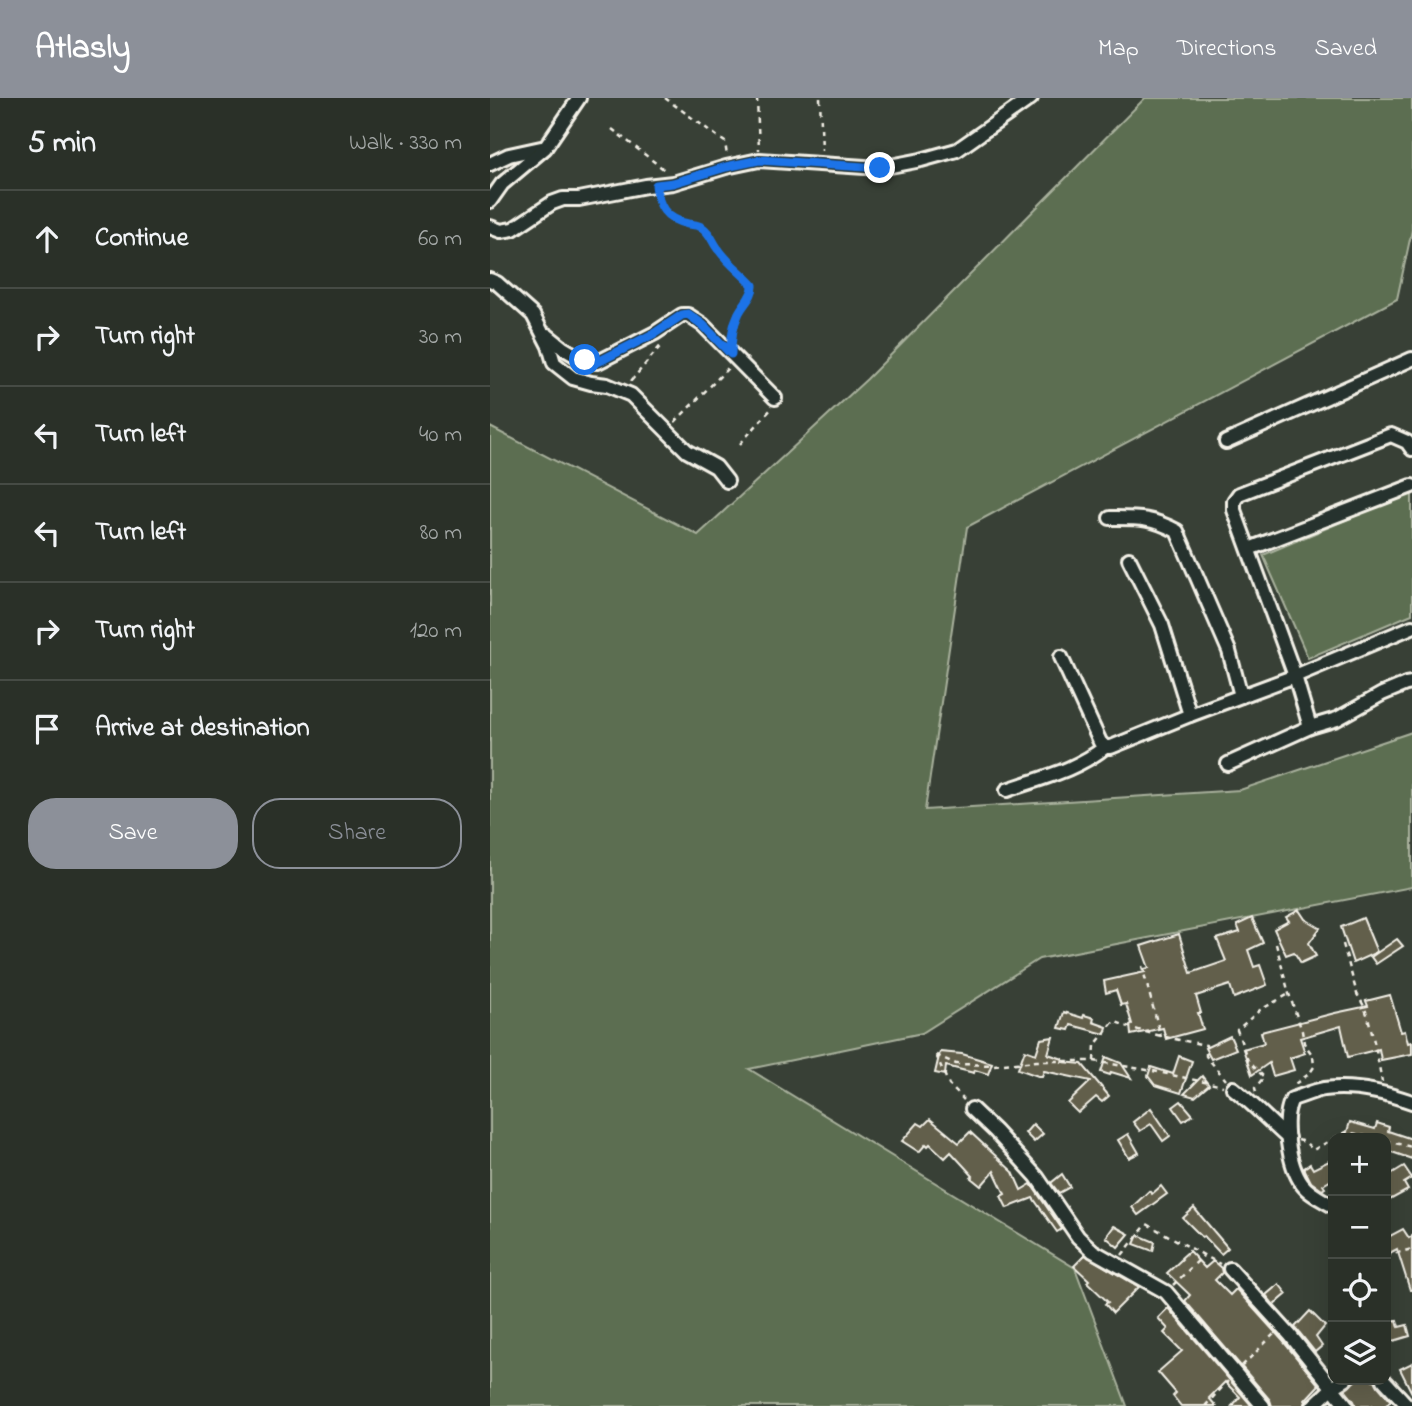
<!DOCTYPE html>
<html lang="en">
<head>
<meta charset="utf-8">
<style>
  :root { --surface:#2a3028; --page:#323830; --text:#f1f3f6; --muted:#a5a9a8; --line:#464b45; --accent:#8c9099 }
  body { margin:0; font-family:"Indie Flower",sans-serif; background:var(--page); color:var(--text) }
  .controls { position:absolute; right:21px; bottom:21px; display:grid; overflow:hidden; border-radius:14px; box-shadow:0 7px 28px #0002 }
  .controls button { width:63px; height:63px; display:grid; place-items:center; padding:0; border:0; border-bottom:2px solid var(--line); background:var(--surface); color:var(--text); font:35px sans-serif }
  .stop { position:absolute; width:21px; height:21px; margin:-16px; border:5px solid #1a73e8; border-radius:50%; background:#fff }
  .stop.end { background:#1a73e8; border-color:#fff; box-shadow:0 2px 7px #0008 }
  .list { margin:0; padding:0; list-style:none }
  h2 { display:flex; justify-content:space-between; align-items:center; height:91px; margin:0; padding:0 28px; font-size:30px }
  h2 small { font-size:23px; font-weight:400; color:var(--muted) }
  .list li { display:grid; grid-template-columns:46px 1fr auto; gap:21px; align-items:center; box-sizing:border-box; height:98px; padding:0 28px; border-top:2px solid var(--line) }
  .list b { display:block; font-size:26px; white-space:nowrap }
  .list em { font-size:23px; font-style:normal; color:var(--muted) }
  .actions { display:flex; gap:14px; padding:21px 28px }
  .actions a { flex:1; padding:16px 0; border:2px solid var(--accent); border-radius:28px; text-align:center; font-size:24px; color:var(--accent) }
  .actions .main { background:var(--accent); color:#fff }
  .icon { flex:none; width:38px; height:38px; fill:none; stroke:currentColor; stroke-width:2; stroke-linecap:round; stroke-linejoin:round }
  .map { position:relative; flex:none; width:922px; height:1308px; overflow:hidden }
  header { display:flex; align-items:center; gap:42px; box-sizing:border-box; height:98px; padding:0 35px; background:var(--accent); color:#fff }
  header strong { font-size:33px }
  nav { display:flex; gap:38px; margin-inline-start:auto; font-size:24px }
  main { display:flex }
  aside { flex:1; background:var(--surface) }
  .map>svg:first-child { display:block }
  .green { fill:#5c6e51; stroke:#a8b09c; stroke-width:2 }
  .building { fill:#625f4c; stroke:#f4f1e8; stroke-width:2 }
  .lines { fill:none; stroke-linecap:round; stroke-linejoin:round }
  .street-casing { stroke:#f4f1e8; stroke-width:18 }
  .path { stroke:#f4f1e8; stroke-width:2.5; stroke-dasharray:5 5; stroke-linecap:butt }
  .street { stroke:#26332d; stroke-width:12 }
  .route { stroke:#1a73e8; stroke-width:9 }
</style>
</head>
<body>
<header>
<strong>Atlasly</strong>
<nav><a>Map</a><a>Directions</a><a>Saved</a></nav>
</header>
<main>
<aside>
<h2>5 min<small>Walk · 330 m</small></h2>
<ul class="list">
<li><svg class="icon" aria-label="ahead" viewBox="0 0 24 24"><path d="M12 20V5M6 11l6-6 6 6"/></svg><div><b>Continue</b></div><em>60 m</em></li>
<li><svg class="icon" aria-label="right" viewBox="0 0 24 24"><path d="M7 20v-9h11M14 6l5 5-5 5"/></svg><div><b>Turn right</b></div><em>30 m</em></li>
<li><svg class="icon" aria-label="left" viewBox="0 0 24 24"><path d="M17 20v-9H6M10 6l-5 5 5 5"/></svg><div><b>Turn left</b></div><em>40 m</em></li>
<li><svg class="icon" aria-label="left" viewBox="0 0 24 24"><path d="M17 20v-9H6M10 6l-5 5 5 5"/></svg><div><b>Turn left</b></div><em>80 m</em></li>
<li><svg class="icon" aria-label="right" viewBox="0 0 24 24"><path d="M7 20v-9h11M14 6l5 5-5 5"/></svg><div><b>Turn right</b></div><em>120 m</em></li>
<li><svg class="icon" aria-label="arrive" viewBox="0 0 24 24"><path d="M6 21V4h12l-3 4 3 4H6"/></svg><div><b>Arrive at destination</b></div></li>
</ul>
<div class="actions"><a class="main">Save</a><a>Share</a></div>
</aside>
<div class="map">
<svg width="922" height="1308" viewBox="0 0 922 1308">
  <rect width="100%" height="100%" fill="#384036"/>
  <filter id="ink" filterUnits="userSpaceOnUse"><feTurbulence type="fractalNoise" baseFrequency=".0143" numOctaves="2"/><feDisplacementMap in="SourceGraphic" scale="14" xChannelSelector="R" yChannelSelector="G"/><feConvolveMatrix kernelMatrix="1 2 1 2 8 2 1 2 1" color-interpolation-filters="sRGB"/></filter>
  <g filter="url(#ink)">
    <g class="green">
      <path d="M655,0H922V132L907,201L477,429L435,712L750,692L922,634V789L549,861L432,935L259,971L585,1170L637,1308H0V329L208,437L377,281Z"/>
      <path d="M922,394V516L818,560L773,457Z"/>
    </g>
    <g class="building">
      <path d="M809,812L815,821L830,830L819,845L826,858L811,865L804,854L796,857L784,831L799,823L796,819Z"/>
      <path d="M762,820L773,845L758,852L764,869L770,867L777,887L744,900L740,887L706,898L711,915H708L713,931L676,941L673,930L641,937L640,927L642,926L636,906L631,907L626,892L616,895L614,883L655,874L654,871L659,870L651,848L689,836L701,875L736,863L727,841L750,834L747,827Z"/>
      <path d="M873,820L887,854L863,865L851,829Z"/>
      <path d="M907,841L913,848L886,866L881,859Z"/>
      <path d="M900,897L911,934L915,933L918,945L922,944V956L891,962L889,951L858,959L851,928L810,940L815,955L800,960L804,972L783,978L779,965L762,977L753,951L774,945L771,934L845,915L878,908L876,903Z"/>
      <path d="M574,914L593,920L594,917L604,920L603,924L617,929L615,936L581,927L579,932L569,930Z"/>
      <path d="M740,938L746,951L721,961L715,950Z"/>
      <path d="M563,939L558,956L573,961L572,964L592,966L619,998L612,1004L606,999L588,1015L578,1005L601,983L554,973L552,978H548L528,971L535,952L546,956L551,941Z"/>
      <path d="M450,954L472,956L502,965L498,976L485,972L484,975L456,968L455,977L445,975Z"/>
      <path d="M689,958L702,963L691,995L665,987L658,978L661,969L683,976Z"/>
      <path d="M616,959L631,965L641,980L621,974L620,977L611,974Z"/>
      <path d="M712,978L719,987L705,999L694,996Z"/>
      <path d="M691,1003L703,1017L693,1023L683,1009Z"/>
      <path d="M661,1010L680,1038L673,1043L661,1026L650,1033L643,1024Z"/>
      <path d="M440,1021L469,1045L480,1034L523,1074L531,1092L541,1086L572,1131L567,1134L543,1100L517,1110L511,1098L515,1096L504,1073L491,1088L481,1080L483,1078L461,1054L455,1060L440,1046L438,1048L436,1046L429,1054L412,1043L428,1025L433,1028Z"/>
      <path d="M860,1024L885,1031L887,1025L899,1029L898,1033L922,1041V1061L896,1052V1040H855Z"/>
      <path d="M543,1026L553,1036L544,1044L535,1035Z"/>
      <path d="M638,1036L649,1055L639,1060L628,1042Z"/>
      <path d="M843,1061V1081L833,1087L835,1090L832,1092L821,1084L814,1070L820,1066L823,1071Z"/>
      <path d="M914,1068L922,1080L914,1085L918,1092L896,1104V1079Z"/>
      <path d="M572,1076L580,1089L569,1095L561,1085Z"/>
      <path d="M671,1088L677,1096L648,1117L642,1109L659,1093L662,1096Z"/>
      <path d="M704,1110L738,1150L731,1156L714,1138L712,1139L693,1120Z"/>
      <path d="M624,1128L639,1136L628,1149L616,1139Z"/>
      <path d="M913,1131L919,1140L922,1138V1192H920L907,1151L896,1157V1140Z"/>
      <path d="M648,1137L665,1144L663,1153L644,1146Z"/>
      <path d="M699,1153L715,1170L723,1163L731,1170L732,1175L725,1182L740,1197L746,1191L793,1243L829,1287L815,1302L816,1303L814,1308H782L780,1302L695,1203L700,1197L677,1175L692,1161L691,1160Z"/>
      <path d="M595,1157L649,1189L623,1215L615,1206L618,1204L597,1184L599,1182L584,1168Z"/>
      <path d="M789,1186L797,1196L784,1207L776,1197Z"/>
      <path d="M678,1210L762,1308H742L750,1299L735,1284L719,1300L726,1308H691L683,1298L686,1295L668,1274L692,1253L674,1235L678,1231L668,1220Z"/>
      <path d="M820,1213L835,1228L826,1239L832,1248L825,1254L805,1229Z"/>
      <path d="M907,1222L909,1229L917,1227L920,1238L900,1244L896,1224Z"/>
      <path d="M922,1265V1295L910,1271Z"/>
      <path d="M866,1282H885L888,1288L901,1303L895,1308H866L864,1303L855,1292Z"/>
    </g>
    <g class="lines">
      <g class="street-casing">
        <g id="street">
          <path d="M0,66L19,57L51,50"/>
          <path d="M0,103L12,86L55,50L89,0"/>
          <path d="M0,129L11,133L23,131L62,105L73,101H89L156,88L183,85L236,69L269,62L390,70L431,62L467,52L541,0"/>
          <path d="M0,182L7,185L43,217L59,248L64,265L83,280L101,285L117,287L141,297L197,353L226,369L237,383"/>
          <path d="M57,237L73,250L95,263L108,264L165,235L192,217H198L213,227L285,300"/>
          <path d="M736,344L922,261"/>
          <path d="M620,420C648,420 661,419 687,433L739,553L751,598"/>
          <path d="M759,451L922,388"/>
          <path d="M639,461L672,527L700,617"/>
          <path d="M571,559L610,644L615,649"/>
          <path d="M820,629L805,578L744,412V403L749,396L901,337L917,344L922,351"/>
          <path d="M738,666L820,629L847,621L892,596L916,586L922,585"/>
          <path d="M517,692C551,680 587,672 615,649H621L700,617L805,578L922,529"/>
          <path d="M743,990C763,1006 779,1023 798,1040"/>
          <path d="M482,1011L505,1033L547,1079L588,1139L603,1153L676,1194L773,1308"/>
          <path d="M843,1108C833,1102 819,1096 812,1086C799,1068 791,1021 802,1001C812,998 823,993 834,991C864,987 894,994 922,1004"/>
          <path d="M740,1171L800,1237L857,1308"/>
          <path d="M894,1282L918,1308"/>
          <path d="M823,1308L842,1290L855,1282"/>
        </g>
      </g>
      <g class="path">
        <path d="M175,0L235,44L237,58"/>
        <path d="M267,0L269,52"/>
        <path d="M330,0L332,53"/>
        <path d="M122,31L176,73"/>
        <path d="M167,97C173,126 196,121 215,131L227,150L248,174L263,187V194L248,216L242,240"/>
        <path d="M141,283L173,245"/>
        <path d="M185,324L239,269"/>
        <path d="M250,346L282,310"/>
        <path d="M786,846L799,896L812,933L814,945L823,958L824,969L819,976L802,988"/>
        <path d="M853,846L867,896L874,908L878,919L886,952L892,984"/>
        <path d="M652,868L671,939"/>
        <path d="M446,957L466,966L504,967L547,963H604L663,973L733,988"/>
        <path d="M446,957L459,987L474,1002"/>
        <path d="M604,963L605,947L624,923C654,936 685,941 716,947V958L736,982"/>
        <path d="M766,994L765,990L774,979L758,963L747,932L770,912L799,896"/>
        <path d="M844,1040L856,1034L885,1040"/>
        <path d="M808,1042L815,1044L823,1052L843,1041"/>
        <path d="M896,1043L922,1049"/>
        <path d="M632,1157L657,1126L730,1166"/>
        <path d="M896,1158L922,1151"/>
        <path d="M683,1187L713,1158"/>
        <path d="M752,1268L784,1236"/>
        <path d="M715,1308L738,1283"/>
      </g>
      <use href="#street" class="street"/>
    </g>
  </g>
  <g class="lines" filter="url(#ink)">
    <path class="route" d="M95,262L108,264L165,235L192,217L198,216L213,227L241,256C241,243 242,229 248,217C252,207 264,198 263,187C252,175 239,166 229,152C224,147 222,139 217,134C212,127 205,127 198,126C175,121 168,108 166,87L183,85L236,69L269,62L390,70"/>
  </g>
</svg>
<div class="controls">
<button>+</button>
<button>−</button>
<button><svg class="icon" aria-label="locate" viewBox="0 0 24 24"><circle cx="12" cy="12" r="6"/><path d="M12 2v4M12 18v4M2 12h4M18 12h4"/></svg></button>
<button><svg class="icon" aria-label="layers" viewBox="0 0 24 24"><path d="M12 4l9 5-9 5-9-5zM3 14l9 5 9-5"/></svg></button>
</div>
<div class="stop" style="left:95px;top:262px"></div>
<div class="stop end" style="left:390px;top:70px"></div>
</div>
</main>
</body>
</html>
